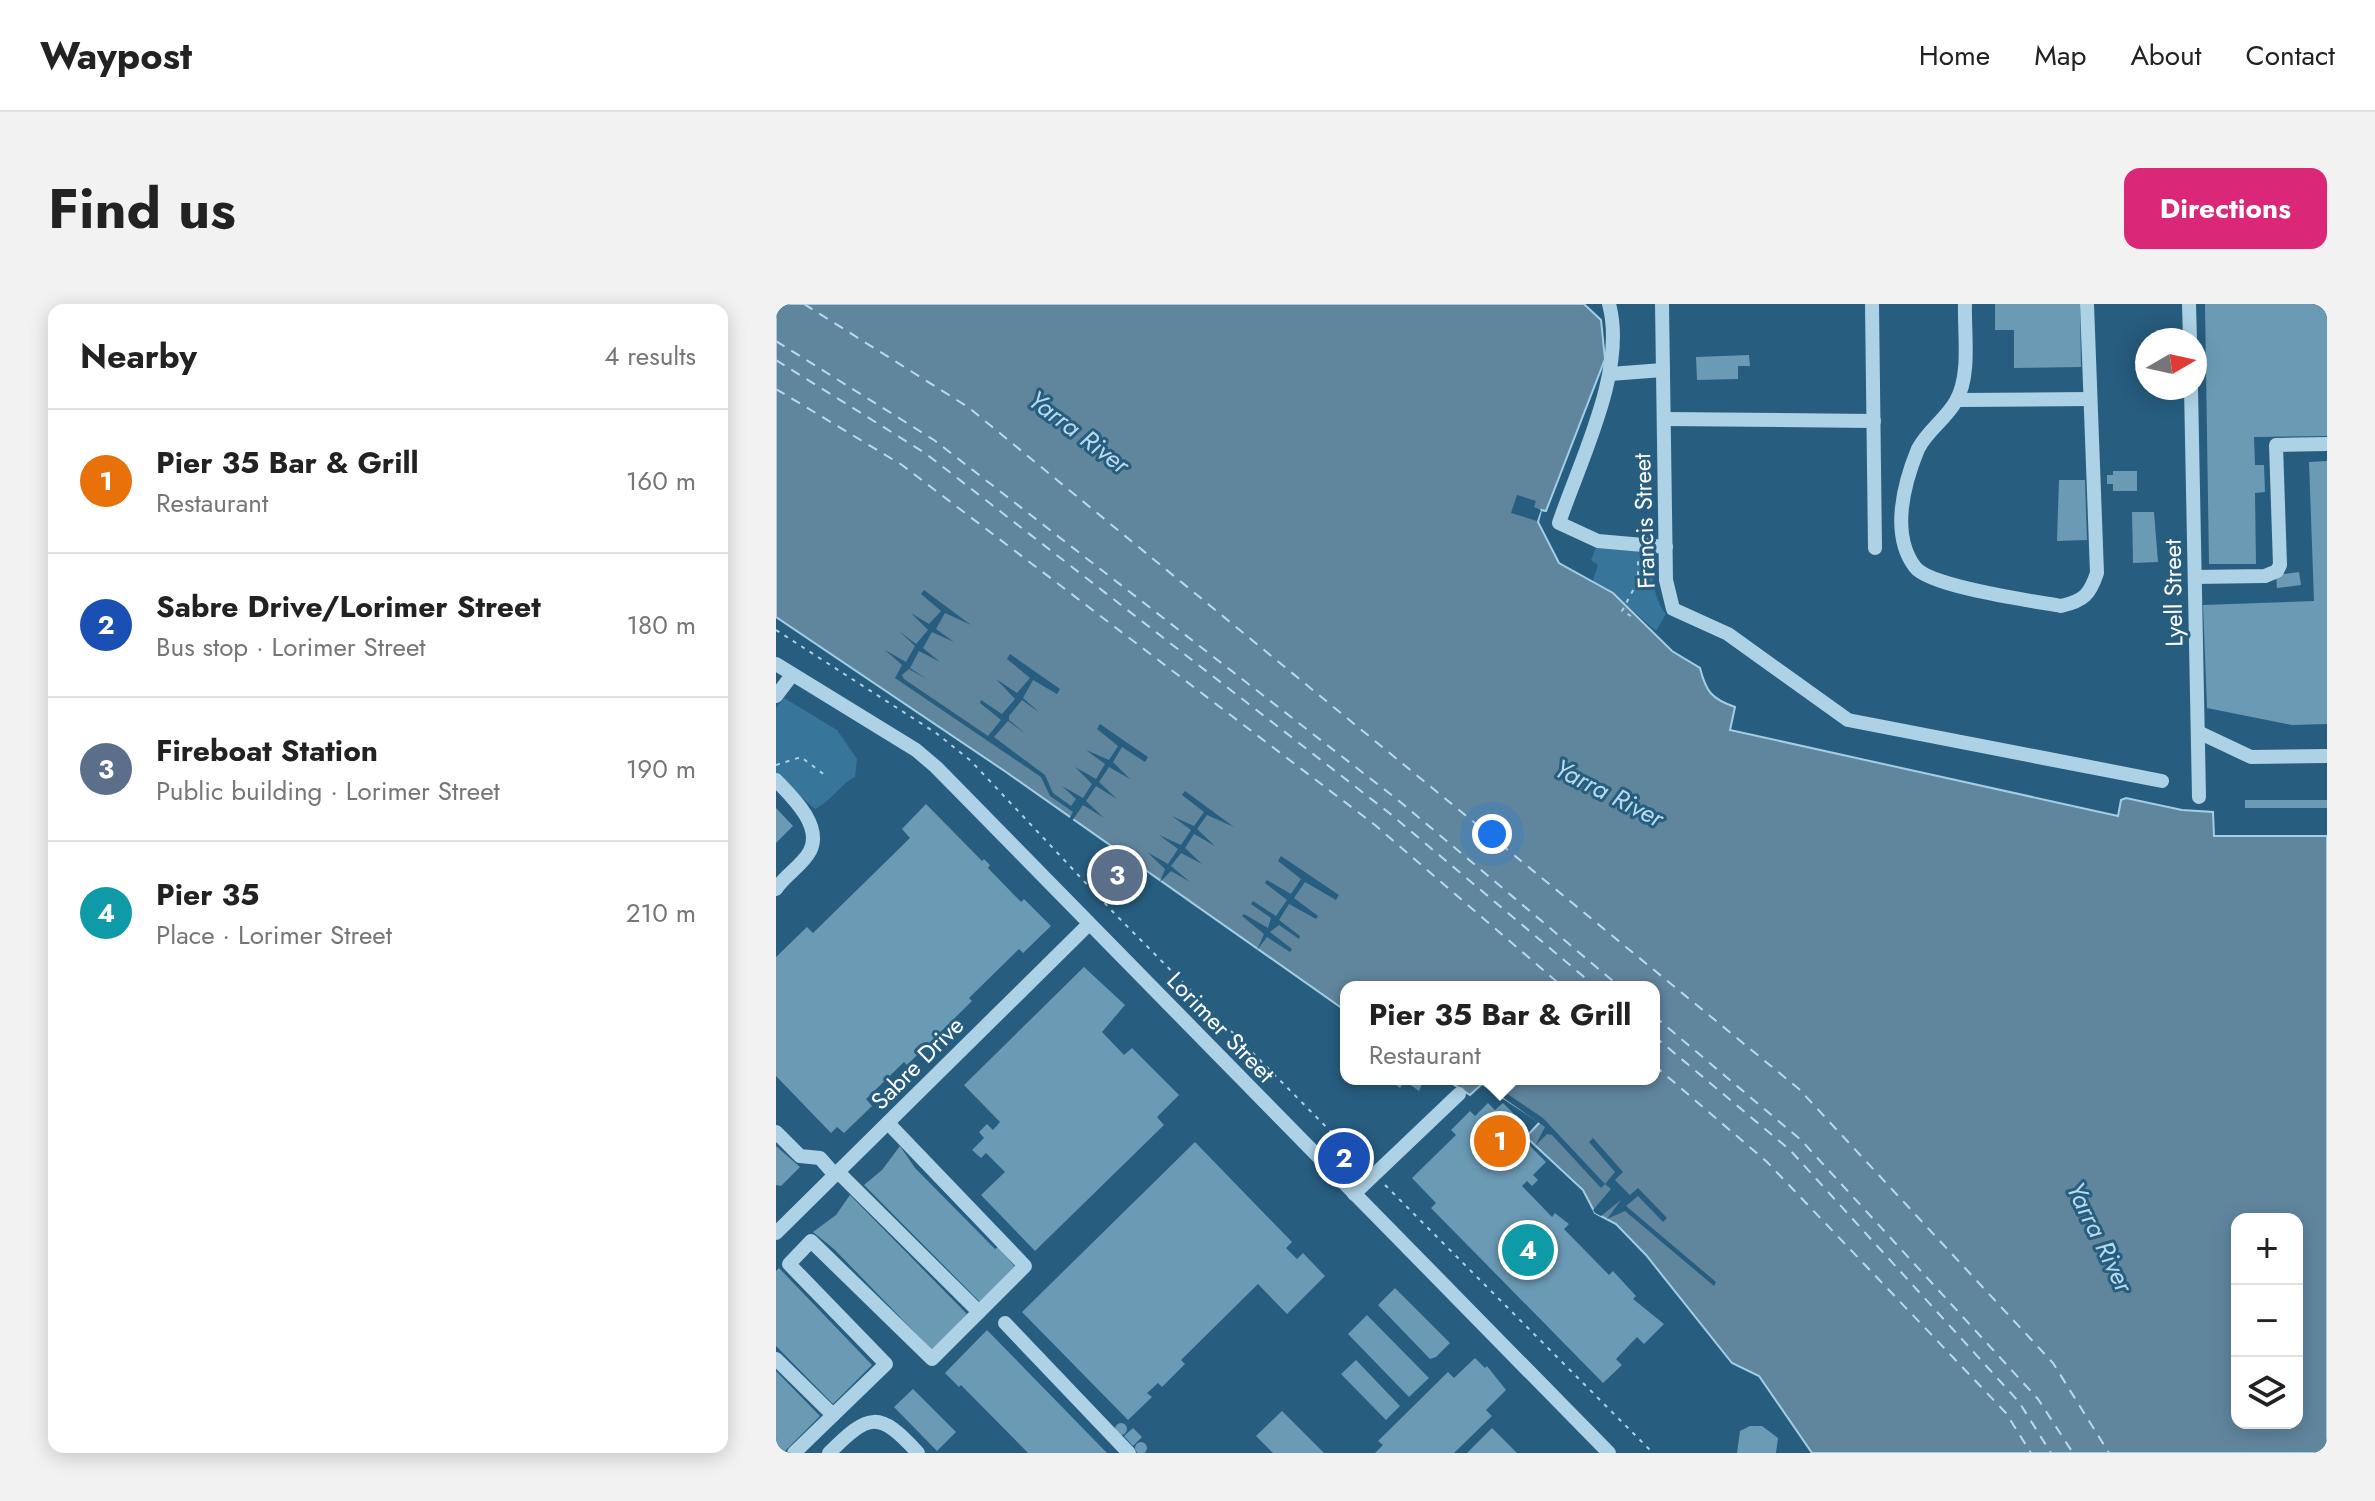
<!DOCTYPE html>
<html lang="en">
<head>
<meta charset="utf-8">
<style>
  :root { --surface:#fff; --page:#f2f2f2; --text:#222; --muted:#767676; --line:#e0e0e0; --accent:#db2777 }
  body { margin:0; font-family:Jost,sans-serif; background:var(--page); color:var(--text) }
  .controls { position:absolute; right:24px; bottom:24px; display:grid; overflow:hidden; border-radius:16px; box-shadow:0 4px 20px #0003 }
  .controls button { width:72px; height:72px; display:grid; place-items:center; padding:0; border:0; border-bottom:2px solid var(--line); background:var(--surface); color:var(--text); font:40px sans-serif }
  .compass { position:absolute; left:1359px; top:24px; width:72px; height:72px; border-radius:50%; background:var(--surface); box-shadow:0 4px 20px #0003; rotate:81deg }
  .you { position:absolute; left:716px; top:530px; width:28px; height:28px; margin:-20px; border:6px solid #fff; border-radius:50%; background:#1a73e8; box-shadow:0 0 0 12px #1a73e833 }
  .badge { display:grid; place-items:center; width:52px; height:52px; border-radius:50%; background:var(--accent); color:#fff; font-size:26px; font-weight:700 }
  .pin { position:absolute; translate:-50% -50%; border:4px solid #fff; box-shadow:0 2px 8px #0006 }
  .popup { position:absolute; left:564px; top:677px; width:320px; height:104px; box-sizing:border-box; display:grid; place-content:center; border-radius:16px; background:var(--surface); filter:drop-shadow(0 2px 6px #0005); font-size:26px; white-space:nowrap; color:var(--muted) }
  .popup b { font-size:30px; color:var(--text) }
  .popup::after { content:''; position:absolute; left:50%; top:100%; margin-left:-16px; border:16px solid transparent; border-top-color:var(--surface) }
  .list { margin:0; padding:0; list-style:none }
  h2 { display:flex; justify-content:space-between; align-items:center; height:104px; margin:0; padding:0 32px; font-size:34px }
  h2 small { font-size:26px; font-weight:400; color:var(--muted) }
  .list li { display:grid; grid-template-columns:52px 1fr auto; gap:24px; align-items:center; box-sizing:border-box; height:144px; padding:0 32px; border-top:2px solid var(--line) }
  .list b { display:block; font-size:30px; white-space:nowrap }
  .list p { margin:0; font-size:26px; white-space:nowrap; color:var(--muted) }
  .list em { font-size:26px; font-style:normal; color:var(--muted) }
  .icon { flex:none; width:44px; height:44px; fill:none; stroke:currentColor; stroke-width:2; stroke-linecap:round; stroke-linejoin:round }
  .map { position:relative; flex:none; width:1551px; height:1149px; overflow:hidden; border-radius:16px }
  header { display:flex; align-items:center; gap:48px; box-sizing:border-box; height:112px; padding:0 40px; background:var(--surface); border-bottom:2px solid var(--line) }
  header strong { font-size:38px }
  nav { display:flex; gap:44px; margin-inline-start:auto; font-size:28px }
  .intro { display:flex; align-items:center; justify-content:space-between; box-sizing:border-box; height:192px; padding:0 48px }
  h1 { margin:0; font-size:56px }
  .button { padding:20px 36px; border-radius:16px; background:var(--accent); color:#fff; font-size:28px; font-weight:700 }
  main { display:flex; gap:48px; padding:0 48px }
  aside { flex:1; background:var(--surface); border-radius:16px; box-shadow:0 4px 20px #0003 }
  .map>svg:first-child { display:block }
  .green { fill:#37769a }
  .water { fill:#60869e; stroke:#a2cee6; stroke-width:2; fill-rule:evenodd }
  .pier { fill:#275d7f }
  .lines { fill:none; stroke-linecap:round; stroke-linejoin:round }
  .ferry { stroke:#b8daed; stroke-width:2; stroke-dasharray:10 8; stroke-linecap:butt }
  .building { fill:#6b9ab5 }
  .path { stroke:#add1e5; stroke-width:2; stroke-dasharray:4 6; stroke-linecap:butt }
  .minor { stroke:#add1e5; stroke-width:14 }
  .labels { text-anchor:middle; dominant-baseline:central; stroke-width:6; stroke-linejoin:round; paint-order:stroke }
  .street-label { font-size:24px; fill:#fff; stroke:#275d7f }
  .water-label { font-size:26px; font-style:italic; fill:#b8daed; stroke:#275d7f }
</style>
</head>
<body>
<header>
<strong>Waypost</strong>
<nav><a>Home</a><a>Map</a><a>About</a><a>Contact</a></nav>
</header>
<div class="intro"><h1>Find us</h1><a class="button">Directions</a></div>
<main>
<aside>
<h2>Nearby<small>4 results</small></h2>
<ul class="list">
<li><span class="badge" style="background:#e8710a">1</span><div><b>Pier 35 Bar &amp; Grill</b><p>Restaurant</p></div><em>160 m</em></li>
<li><span class="badge" style="background:#1a4fb4">2</span><div><b>Sabre Drive/Lorimer Street</b><p>Bus stop · Lorimer Street</p></div><em>180 m</em></li>
<li><span class="badge" style="background:#5c6f8a">3</span><div><b>Fireboat Station</b><p>Public building · Lorimer Street</p></div><em>190 m</em></li>
<li><span class="badge" style="background:#0f9aa8">4</span><div><b>Pier 35</b><p>Place · Lorimer Street</p></div><em>210 m</em></li>
</ul>
</aside>
<div class="map">
<svg width="1551" height="1149" viewBox="0 0 1551 1149">
  <rect width="100%" height="100%" fill="#275d7f"/>
  <g class="green">
    <path d="M825,231L877,236C876,259 874,291 890,310L880,327L837,289L816,279L822,261L815,256Z"/>
    <path d="M8,394L61,426L81,455L79,473C65,479 56,497 39,505L0,471V404Z"/>
  </g>
  <path class="water" d="M0,0H808L825,16L829,55L770,207L765,206L762,218L783,259L837,289L896,347L924,364C930,388 936,395 959,403L954,426L1342,512L1345,496L1350,494L1406,506L1437,508L1438,532H1551V1149H1036L983,1072L956,1059L870,951L840,920L819,909L807,886L750,833L764,818L706,780L694,791L669,775H878V683H570V707L230,468L0,313ZM1461,915H1521V1119H1461Z"/>
  <g class="pier">
    <path d="M741,191L760,197L758,203L765,206L761,217L735,209Z"/>
    <path d="M148,286L195,321L169,309L160,325L178,338L156,328L147,344L164,358L143,347L134,364L152,376L133,365L126,371L128,375L212,432L225,416L204,399L205,396L226,410L239,395L220,375L241,389L254,374L231,355L234,350L284,385L281,390L257,376L247,394L264,409L246,396L233,412V416L250,430L232,417L218,433L269,471L277,489L295,502L300,495L286,482L307,494L316,480L299,463L320,475L329,460L310,446L333,456L342,442L321,425L324,420L372,453L369,458L346,443L337,458L354,475L333,463L323,478L341,495L320,482L310,497L328,514L307,501L296,517L293,515L297,508L274,492L265,473L119,374L126,361L109,346L130,358L139,342L123,327L140,340L152,326L135,309L153,320L165,307L145,290Z"/>
    <path d="M409,487L458,523L431,511L421,525L439,542L418,530L409,544L426,560L405,549L395,562L414,578L395,567L384,578L389,565L371,548L392,560L402,545L383,531L405,541L415,526L396,512L418,522L428,508L406,491Z"/>
    <path d="M505,552L563,591L560,596L529,578L518,594L542,612L540,615L513,600L503,616L524,632L523,635L503,621L494,628L516,645L514,648L491,633L481,646L488,630L466,612L468,610L492,624L495,614L475,600L477,597L500,612L511,596L489,579L491,576L515,590L525,575L502,557Z"/>
    <path d="M700,775H709L767,814L829,880L839,868L813,838L817,834L847,868L839,876L854,891L862,884L891,914L887,918L862,892L850,902L940,978L938,982L849,907L831,915L845,896L825,912L819,909L817,906L835,885L829,880L825,884L776,831L771,830L759,842L769,823Z"/>
  </g>
  <g class="lines">
    <g class="ferry">
      <path d="M28,0L192,103L1023,785L1277,1059L1333,1149"/>
      <path d="M0,37L158,136L622,496L844,683"/>
      <path d="M0,56L149,149L612,508L820,683"/>
      <path d="M0,85L126,161L599,521L787,683"/>
      <path d="M878,712L1025,836L1262,1095L1297,1149"/>
      <path d="M878,732L1014,846L1243,1098L1275,1149"/>
      <path d="M878,761L991,858L1230,1109L1255,1149"/>
    </g>
  </g>
  <g class="building">
    <path d="M1219,0H1304L1305,63L1238,64V26H1219Z"/>
    <path d="M1429,0H1551V132L1478,133L1479,161H1488L1489,188L1479,189L1480,260H1433Z"/>
    <path d="M973,51L974,62H962V75L921,76L920,53Z"/>
    <path d="M1551,157V420L1516,421L1431,404L1427,301L1538,297L1533,158Z"/>
    <path d="M1337,167H1361V187H1337V180H1331V171H1337Z"/>
    <path d="M1283,176H1309L1311,236L1281,237Z"/>
    <path d="M1356,208H1378L1382,258L1357,259Z"/>
    <path d="M1523,268L1525,281L1501,284L1500,271Z"/>
    <rect x="1469" y="496" width="82" height="8"/>
    <path d="M150,500L206,557L208,555L214,561L212,564L245,598L248,595L275,622L247,649L243,645L193,694L196,697L131,761L128,758L90,795L96,802L68,829L61,823L55,829L0,772V653L31,623L37,629L134,534L126,525Z"/>
    <path d="M0,504L17,522L0,539Z"/>
    <path d="M326,546L367,586L356,596L316,556Z"/>
    <path d="M308,663L349,701L326,728L348,751L356,744L403,791L381,813L388,821L259,947L205,891L229,868L210,849L205,854L196,846L208,834L203,828L211,820L217,826L224,818L188,781Z"/>
    <path d="M612,775H648L643,787L629,777L624,784Z"/>
    <path d="M712,799L719,806L727,799L748,820L740,828L770,858L757,871L762,876L756,882L751,877L746,882L776,913L779,909L789,917L793,920L788,925L833,971L837,967L860,992L857,995L888,1020L868,1040L861,1033L840,1055L846,1061L827,1079L655,904L660,899L636,874L680,831L675,826L694,807L699,812Z"/>
    <path d="M419,838L516,938L510,944L521,955L527,949L549,972L511,1010L482,980L405,1056L409,1060L386,1083L382,1079L371,1089L376,1093L352,1116L246,1008Z"/>
    <path d="M0,842L24,863L5,882L0,881Z"/>
    <path d="M124,842L139,864L219,945L222,943L240,964L204,998L88,881L106,866Z"/>
    <path d="M74,891L191,1010L157,1047L58,945L37,928L60,911Z"/>
    <path d="M3,964L96,1061L57,1100L0,1042V967Z"/>
    <path d="M619,984L674,1039L660,1053L654,1055L602,1001Z"/>
    <path d="M591,1011L653,1074L633,1093L572,1030Z"/>
    <path d="M211,1026L331,1149H252L185,1081L183,1083L169,1069Z"/>
    <path d="M699,1054L709,1064L711,1062L730,1086L710,1106L716,1112L678,1149H599L607,1141L602,1137L672,1068L678,1074Z"/>
    <path d="M580,1056L624,1102L610,1116L565,1070Z"/>
    <path d="M0,1067L44,1112L7,1149L0,1146Z"/>
    <path d="M137,1085L180,1128L161,1147L118,1103Z"/>
    <path d="M506,1107L548,1149H497L480,1132Z"/>
    <circle cx="345" cy="1125" r="6"/>
    <path d="M986,1122L1002,1134L1000,1149H961L964,1127L974,1122Z"/>
    <path d="M357,1124L366,1133L357,1142L348,1132Z"/>
    <path d="M716,1124L741,1149H691Z"/>
    <circle cx="365" cy="1144" r="6"/>
  </g>
  <g class="lines">
    <g class="path">
      <path d="M855,312L846,307L862,277V255"/>
      <path d="M0,326L160,429L195,457L338,609L587,860"/>
      <path d="M0,461L25,453L50,472"/>
      <path d="M609,881L877,1149"/>
    </g>
    <g class="minor">
      <path d="M833,0C851,66 804,156 783,219L822,237L890,243"/>
      <path d="M886,0L890,276L897,305L952,330L1072,416L1386,477"/>
      <path d="M1096,0L1099,244"/>
      <path d="M1189,0C1188,29 1195,71 1180,97C1170,115 1151,127 1142,145C1128,179 1114,230 1139,263C1154,283 1257,297 1285,302C1308,297 1314,290 1321,269L1311,0"/>
      <path d="M1413,0L1414,36"/>
      <path d="M834,70L887,66"/>
      <path d="M1415,84L1423,493"/>
      <path d="M1181,96L1314,95"/>
      <path d="M888,115L1098,117"/>
      <path d="M1419,273L1489,272L1501,267L1504,261L1500,141L1551,140"/>
      <path d="M0,360L140,446L160,463L833,1149"/>
      <path d="M0,392L16,371"/>
      <path d="M1422,428L1475,453L1551,452"/>
      <path d="M0,476C15,492 47,521 34,547C26,562 9,571 0,585"/>
      <path d="M0,828L24,852L44,854L59,871"/>
      <path d="M62,868L203,1008"/>
      <path d="M578,890L683,790"/>
      <path d="M0,929L313,620"/>
      <path d="M229,1019L353,1149"/>
      <path d="M0,1055L57,1111"/>
      <path d="M18,1149L110,1060L13,960L35,937L156,1055L249,962L112,819"/>
      <path d="M53,1149C93,1109 103,1106 142,1149"/>
    </g>
  </g>
  <g class="labels">
    <g class="street-label">
      <text transform="translate(868 217) rotate(-92)">Francis Street</text>
      <text transform="translate(1397 289) rotate(-91)">Lyell Street</text>
      <text transform="translate(445 723) rotate(46)">Lorimer Street</text>
      <text transform="translate(141 759) rotate(-45)">Sabre Drive</text>
    </g>
    <g class="water-label">
      <text transform="translate(303 128) rotate(37)">Yarra River</text>
      <text transform="translate(833 489) rotate(27)">Yarra River</text>
      <text transform="translate(1324 933) rotate(64)">Yarra River</text>
    </g>
  </g>
</svg>
<div class="controls">
<button>+</button>
<button>−</button>
<button><svg class="icon" aria-label="layers" viewBox="0 0 24 24"><path d="M12 4l9 5-9 5-9-5zM3 14l9 5 9-5"/></svg></button>
</div>
<svg class="compass" viewBox="-18 -18 36 36"><path d="M0-13l5 13h-10z" fill="#e53935"/><path d="M0 13l5-13h-10z" fill="#767676"/></svg>
<div class="you"></div>
<div class="pin badge" style="left:724px;top:837px;background:#e8710a">1</div>
<div class="popup"><b>Pier 35 Bar &amp; Grill</b>Restaurant</div>
<div class="pin badge" style="left:568px;top:854px;background:#1a4fb4">2</div>
<div class="pin badge" style="left:341px;top:571px;background:#5c6f8a">3</div>
<div class="pin badge" style="left:752px;top:946px;background:#0f9aa8">4</div>
</div>
</main>
</body>
</html>
